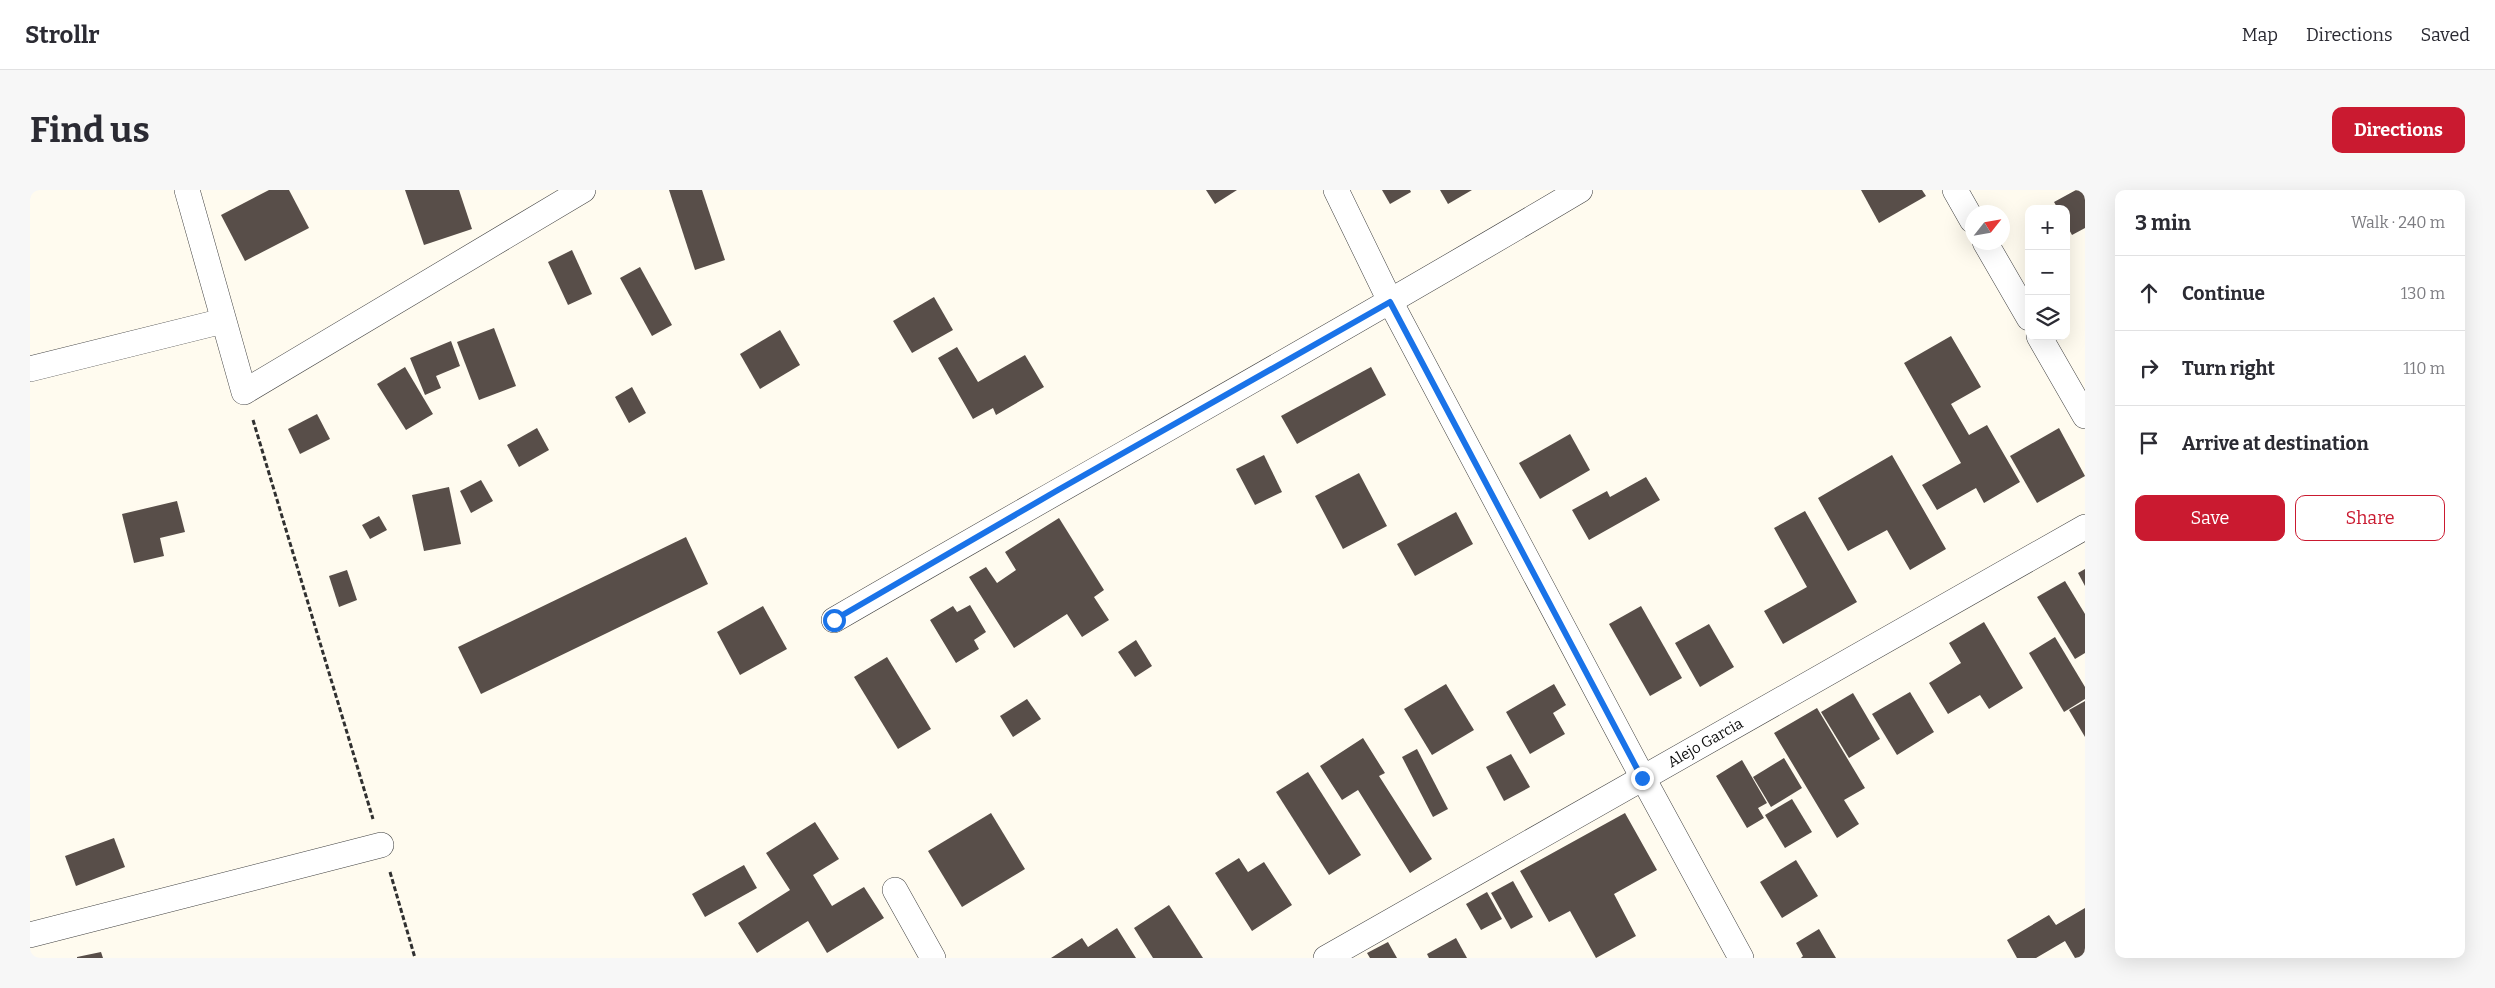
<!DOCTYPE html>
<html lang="en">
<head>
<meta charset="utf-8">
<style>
  :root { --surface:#fff; --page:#f7f7f7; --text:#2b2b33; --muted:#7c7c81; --line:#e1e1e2; --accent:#ca1a30 }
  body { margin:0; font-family:Bitter,serif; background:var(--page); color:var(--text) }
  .controls { position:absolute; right:15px; top:15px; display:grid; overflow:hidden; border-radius:10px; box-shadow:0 5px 20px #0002 }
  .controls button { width:45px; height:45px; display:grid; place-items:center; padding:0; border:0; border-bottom:1px solid var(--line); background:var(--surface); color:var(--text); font:25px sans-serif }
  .compass { position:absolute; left:1935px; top:15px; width:45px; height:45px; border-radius:50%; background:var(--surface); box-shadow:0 5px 20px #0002; rotate:59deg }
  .stop { position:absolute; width:15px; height:15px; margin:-11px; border:4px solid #1a73e8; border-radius:50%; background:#fff }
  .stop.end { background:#1a73e8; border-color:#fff; box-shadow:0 1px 5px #0008 }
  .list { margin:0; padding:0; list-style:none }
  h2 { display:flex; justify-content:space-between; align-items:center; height:65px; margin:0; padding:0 20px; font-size:21px }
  h2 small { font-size:16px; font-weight:400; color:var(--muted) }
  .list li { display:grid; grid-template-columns:32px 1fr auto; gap:15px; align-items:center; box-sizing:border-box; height:75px; padding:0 20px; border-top:1px solid var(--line) }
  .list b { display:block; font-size:19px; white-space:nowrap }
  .list em { font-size:16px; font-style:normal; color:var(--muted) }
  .actions { display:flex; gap:10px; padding:15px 20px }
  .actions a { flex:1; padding:11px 0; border:1px solid var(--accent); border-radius:10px; text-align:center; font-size:18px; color:var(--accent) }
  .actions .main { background:var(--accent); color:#fff }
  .icon { flex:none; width:28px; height:28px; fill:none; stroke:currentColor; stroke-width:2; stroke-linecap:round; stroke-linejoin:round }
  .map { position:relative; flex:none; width:2055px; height:768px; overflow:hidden; border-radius:10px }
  header { display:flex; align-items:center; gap:30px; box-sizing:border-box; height:70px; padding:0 25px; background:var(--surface); border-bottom:1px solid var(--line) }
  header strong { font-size:24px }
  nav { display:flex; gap:28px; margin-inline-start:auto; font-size:18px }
  .intro { display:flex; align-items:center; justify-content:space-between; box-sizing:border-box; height:120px; padding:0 30px }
  h1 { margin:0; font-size:35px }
  .button { padding:12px 22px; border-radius:10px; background:var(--accent); color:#fff; font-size:18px; font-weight:700 }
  main { display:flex; gap:30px; padding:0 30px }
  aside { flex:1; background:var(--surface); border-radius:10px; box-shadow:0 5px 20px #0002 }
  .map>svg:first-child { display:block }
  .building { fill:#584e49 }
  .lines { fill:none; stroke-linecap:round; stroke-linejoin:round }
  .street-casing { stroke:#414141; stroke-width:26 }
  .path { stroke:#303030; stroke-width:3; stroke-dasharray:5 2.5; stroke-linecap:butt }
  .street { stroke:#fff; stroke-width:25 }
  .route { stroke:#1a73e8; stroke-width:6 }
  .labels { text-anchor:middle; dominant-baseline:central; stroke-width:5; stroke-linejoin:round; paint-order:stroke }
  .street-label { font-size:15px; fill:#0e0e0e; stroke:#fff }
</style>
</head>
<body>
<header>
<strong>Strollr</strong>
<nav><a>Map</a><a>Directions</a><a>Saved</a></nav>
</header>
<div class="intro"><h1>Find us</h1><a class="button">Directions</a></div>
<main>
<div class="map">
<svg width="2055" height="768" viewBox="0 0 2055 768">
  <rect width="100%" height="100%" fill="#fffbef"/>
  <g class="building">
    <path d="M239,0H259L279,38L215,71L191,25Z"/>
    <path d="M375,0H429L442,39L394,55Z"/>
    <path d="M639,0H672L695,70L665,80Z"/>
    <path d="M1176,0H1207L1185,14Z"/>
    <path d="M1352,0H1380L1381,2L1360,14Z"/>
    <path d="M1410,0H1442L1418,14Z"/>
    <path d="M1831,0H1892L1896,6L1849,33Z"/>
    <path d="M2046,0H2055V38L2042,45L2036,34V19H2028L2024,12Z"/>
    <path d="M542,60L562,104L538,115L518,72Z"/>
    <path d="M610,77L642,135L622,146L590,88Z"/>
    <path d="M904,107L923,140L882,163L863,131Z"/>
    <path d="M464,138L486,196L449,210L427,152Z"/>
    <path d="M750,140L770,175L730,199L710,164Z"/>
    <path d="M1921,146L1951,197L1921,214L1939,245L1957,235L1990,292L1954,313L1946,298L1907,320L1892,295L1931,273L1874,173Z"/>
    <path d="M421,151L430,176L406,186L411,198L395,205L380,168Z"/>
    <path d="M927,157L948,192L995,165L1014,197L966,225L963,218L943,229L908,168Z"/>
    <path d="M375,177L403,224L376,240L347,194Z"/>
    <path d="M1341,177L1356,205L1267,254L1251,226Z"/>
    <path d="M602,197L616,223L599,233L585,207Z"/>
    <path d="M287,224L300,249L270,264L258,239Z"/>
    <path d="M507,238L519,260L489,277L477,255Z"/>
    <path d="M2029,238L2055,286L2007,313L1980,266Z"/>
    <path d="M1540,244L1560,280L1510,309L1489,273Z"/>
    <path d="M1234,265L1252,302L1225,315L1206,279Z"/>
    <path d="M1862,265L1916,359L1880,380L1857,340L1818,361L1788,308Z"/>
    <path d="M1329,283L1357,336L1313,359L1285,306Z"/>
    <path d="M1616,287L1630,310L1559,350L1542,320L1577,301L1580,307Z"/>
    <path d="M451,290L463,311L441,323L430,301Z"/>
    <path d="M419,297L431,354L394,361L382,305Z"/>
    <path d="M147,311L155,342L130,348L134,366L104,373L92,324Z"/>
    <path d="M1775,321L1827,412L1753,454L1734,421L1777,397L1744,338Z"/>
    <path d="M1426,322L1443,354L1385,386L1367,354Z"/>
    <path d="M349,326L357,340L340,349L332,335Z"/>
    <path d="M1029,328L1074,400L1064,407L1079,430L1052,447L1037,424L984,458L939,387L956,377L967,393L986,380L975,362Z"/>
    <path d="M656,347L678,394L451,504L428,457Z"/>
    <path d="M2055,379V396L2048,383Z"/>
    <path d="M317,380L327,410L309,417L299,386Z"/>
    <path d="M2035,391L2055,424V463L2045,469L2007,407Z"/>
    <path d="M940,415L956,442L944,450L949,459L926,473L900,430L923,416L927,422Z"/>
    <path d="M733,416L757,459L710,485L687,442Z"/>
    <path d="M1611,416L1652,488L1620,506L1579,434Z"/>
    <path d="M1954,432L1993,498L1959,519L1950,505L1918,524L1899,493L1931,473L1919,453Z"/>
    <path d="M1679,434L1704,477L1670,497L1645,453Z"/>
    <path d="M2025,447L2055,497V509L2034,522L1999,463Z"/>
    <path d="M1106,450L1122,476L1105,487L1088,462Z"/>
    <path d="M857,467L901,539L868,559L824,487Z"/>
    <path d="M1416,494L1444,540L1402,565L1374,519Z"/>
    <path d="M1524,494L1536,515L1523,523L1535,544L1500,564L1476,522Z"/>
    <path d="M1880,502L1904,542L1867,565L1842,524Z"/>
    <path d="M1823,503L1850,549L1819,568L1791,522Z"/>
    <path d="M997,509L1011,529L983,547L970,526Z"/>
    <path d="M2055,511V547L2039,520Z"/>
    <path d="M1787,518L1835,598L1814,610L1829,634L1807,648L1744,543Z"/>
    <path d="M1333,548L1355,583L1349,586L1402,669L1380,683L1328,600L1312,610L1290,576Z"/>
    <path d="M1387,559L1418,619L1403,627L1372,567Z"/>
    <path d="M1481,564L1500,597L1474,611L1456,577Z"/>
    <path d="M1754,568L1772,598L1741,617L1723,587Z"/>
    <path d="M1712,570L1737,613L1728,618L1734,628L1717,638L1686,586Z"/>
    <path d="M1278,582L1331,665L1299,685L1246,602Z"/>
    <path d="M1762,609L1782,642L1755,658L1735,625Z"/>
    <path d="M961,623L995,679L932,717L898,661Z"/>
    <path d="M1595,623L1627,680L1584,704L1606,746L1566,768L1540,721L1519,732L1490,681Z"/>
    <path d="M785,632L809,669L783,685L802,716L834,697L854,728L797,763L778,731L727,763L708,733L760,700L736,663Z"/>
    <path d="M84,648L95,677L46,696L35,666Z"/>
    <path d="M1209,668L1218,682L1234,672L1262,715L1222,741L1185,683Z"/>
    <path d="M1766,670L1788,706L1752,728L1730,692Z"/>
    <path d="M714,675L727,698L675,727L662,704Z"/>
    <path d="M1483,691L1503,727L1481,739L1461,703Z"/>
    <path d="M1457,702L1472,729L1451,740L1436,714Z"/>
    <path d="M1139,715L1173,768H1123L1104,738Z"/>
    <path d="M2055,718V768H2045L2035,751L2006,768H1987L1977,750L2019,725L2026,735Z"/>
    <path d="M1087,738L1106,768H1021L1052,748L1058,757Z"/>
    <path d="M1789,739L1806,768H1771L1773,766L1766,753Z"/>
    <path d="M1426,748L1437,768H1399L1397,764Z"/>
    <path d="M1358,752L1367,768H1340L1337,763Z"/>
    <path d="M71,762L73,768H47V767Z"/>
  </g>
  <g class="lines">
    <g class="street-casing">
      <g id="street">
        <path d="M157,0L214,202L553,0"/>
        <path d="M1306,0L1361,113L1613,588L1711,768"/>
        <path d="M1925,0L1942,30"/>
        <path d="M1955,52L1999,128"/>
        <path d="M2009,146L2055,226"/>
        <path d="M0,179L193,131"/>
        <path d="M804,430C1052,286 1303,147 1550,0"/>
        <path d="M865,700L903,768"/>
        <path d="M0,745L351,655"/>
        <path id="s1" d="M1296,768L2055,337"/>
      </g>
    </g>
    <g class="path">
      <path d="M223,230L343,629"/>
      <path d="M360,682L385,768"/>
    </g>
    <use href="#street" class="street"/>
  </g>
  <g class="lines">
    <path class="route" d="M804,430L1028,300L1360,112L1612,588"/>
  </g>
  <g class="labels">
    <g class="street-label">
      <text stroke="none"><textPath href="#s1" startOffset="436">Alejo Garcia</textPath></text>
    </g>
  </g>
</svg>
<div class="controls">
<button>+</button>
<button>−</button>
<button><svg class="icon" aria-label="layers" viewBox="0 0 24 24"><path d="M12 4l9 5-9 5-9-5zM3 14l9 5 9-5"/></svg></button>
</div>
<svg class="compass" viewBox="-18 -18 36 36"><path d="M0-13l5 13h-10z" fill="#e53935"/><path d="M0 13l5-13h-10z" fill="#7c7c81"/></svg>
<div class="stop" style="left:804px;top:430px"></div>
<div class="stop end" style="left:1612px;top:588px"></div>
</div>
<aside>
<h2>3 min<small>Walk · 240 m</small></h2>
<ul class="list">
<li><svg class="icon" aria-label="ahead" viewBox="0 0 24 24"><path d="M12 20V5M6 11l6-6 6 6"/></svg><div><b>Continue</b></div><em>130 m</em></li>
<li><svg class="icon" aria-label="right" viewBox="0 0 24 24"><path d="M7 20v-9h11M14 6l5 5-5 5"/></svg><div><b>Turn right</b></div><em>110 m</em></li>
<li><svg class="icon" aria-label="arrive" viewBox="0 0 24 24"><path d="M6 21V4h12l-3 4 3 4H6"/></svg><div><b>Arrive at destination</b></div></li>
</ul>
<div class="actions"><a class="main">Save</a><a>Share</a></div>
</aside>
</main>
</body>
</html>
